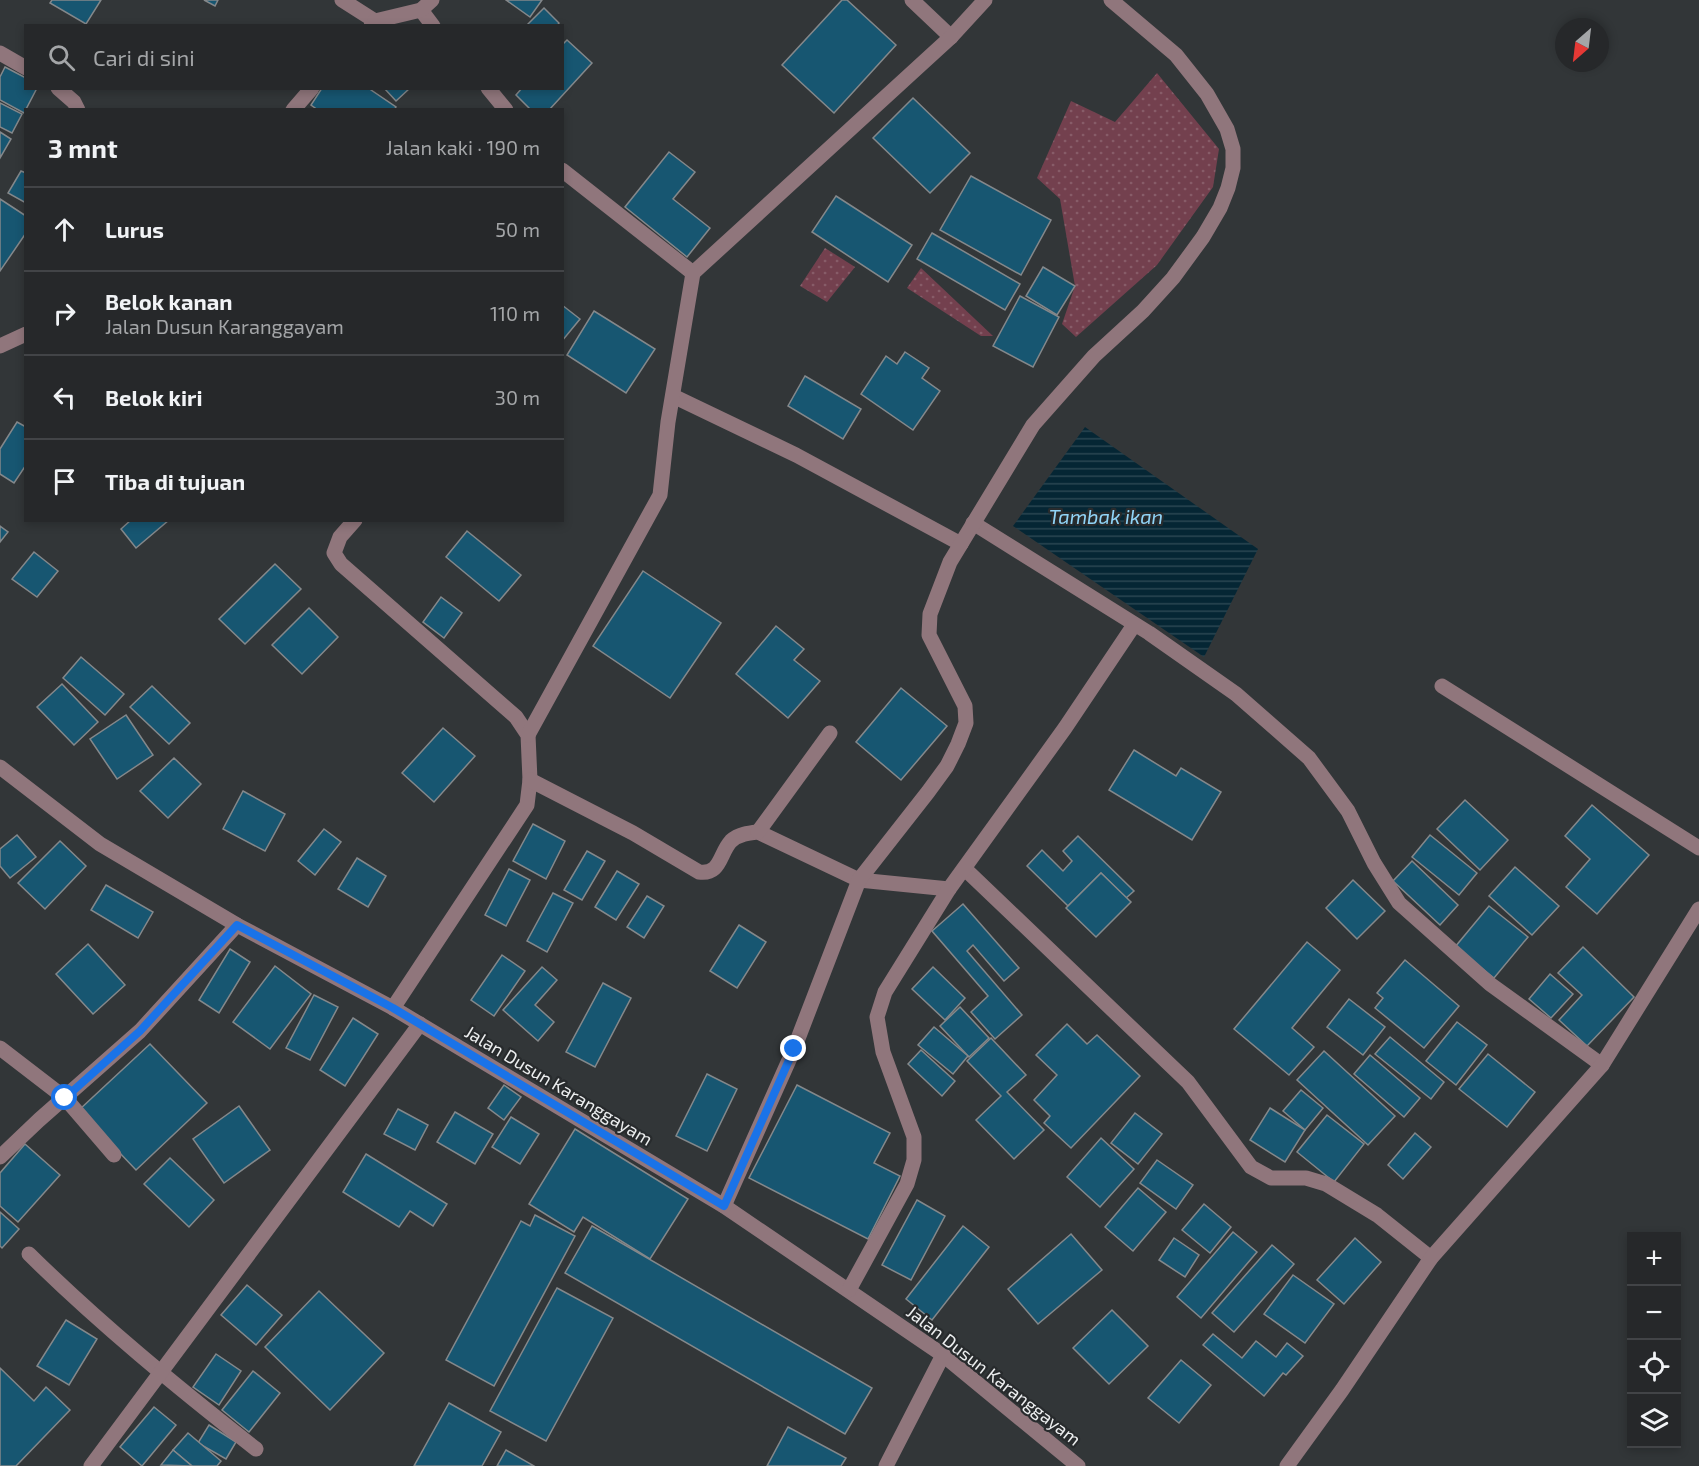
<!DOCTYPE html>
<html lang="id">
<head>
<meta charset="utf-8">
<style>
  :root { --surface:#26282a; --page:#323436; --text:#f1f3f6; --muted:#a4a6a8; --line:#424447 }
  body { margin:0; font-family:"Exo 2",sans-serif; background:var(--page); color:var(--text) }
  .controls { position:absolute; right:18px; bottom:18px; display:grid; overflow:hidden; border-radius:0px; box-shadow:0 3px 9px #0003 }
  .controls button { width:54px; height:54px; display:grid; place-items:center; padding:0; border:0; border-bottom:2px solid var(--line); background:var(--surface); color:var(--text); font:30px sans-serif }
  .compass { position:absolute; left:1555px; top:18px; width:54px; height:54px; border-radius:50%; background:var(--surface); box-shadow:0 3px 9px #0003; rotate:208deg }
  .stop { position:absolute; width:18px; height:18px; margin:-14px; border:4px solid #1a73e8; border-radius:50%; background:#fff }
  .stop.end { background:#1a73e8; border-color:#fff; box-shadow:0 2px 6px #0008 }
  .list { margin:0; padding:0; list-style:none }
  h2 { display:flex; justify-content:space-between; align-items:center; height:78px; margin:0; padding:0 24px; font-size:26px }
  h2 small { font-size:20px; font-weight:400; color:var(--muted) }
  .list li { display:grid; grid-template-columns:39px 1fr auto; gap:18px; align-items:center; box-sizing:border-box; height:84px; padding:0 24px; border-top:2px solid var(--line) }
  .list b { display:block; font-size:22px; white-space:nowrap }
  .list p { margin:0; font-size:20px; white-space:nowrap; color:var(--muted) }
  .list em { font-size:20px; font-style:normal; color:var(--muted) }
  .icon { flex:none; width:33px; height:33px; fill:none; stroke:currentColor; stroke-width:2; stroke-linecap:round; stroke-linejoin:round }
  .map { position:relative; flex:none; width:1699px; height:1466px; overflow:hidden }
  .search { position:absolute; background:var(--surface); box-shadow:0 3px 9px #0003; left:24px; top:24px; width:540px; height:66px; display:flex; align-items:center; gap:15px; box-sizing:border-box; padding:0 21px; border-radius:0px; color:var(--muted); font-size:22px }
  .panel { position:absolute; background:var(--surface); box-shadow:0 3px 9px #0003; left:24px; top:108px; width:540px; height:414px; border-radius:0px }
  .map>svg:first-child { display:block }
  .grass { fill:url(#grass-dots) }
  .water { fill:url(#water-rules) }
  .building { fill:#175671; stroke:#84888b; stroke-width:1.5 }
  .lines { fill:none; stroke-linecap:round; stroke-linejoin:round }
  .minor { stroke:#90767c; stroke-width:15 }
  .route { stroke:#1a73e8; stroke-width:8 }
  .labels { text-anchor:middle; dominant-baseline:central; stroke-width:4.5; stroke-linejoin:round; paint-order:stroke }
  .street-label { font-size:18px; fill:#eceeef; stroke:#282b2d }
  .water-label { font-size:20px; font-style:italic; fill:#90d4f7; stroke:#282b2d }
</style>
</head>
<body>
<div class="map">
<svg width="1699" height="1466" viewBox="0 0 1699 1466">
  <defs>
    <pattern id="grass-dots" width="8" height="8" patternUnits="userSpaceOnUse" patternTransform="scale(1.5)"><rect width="8" height="8" fill="#73404e"/><path d="M2 2h.1M6 6h.1" fill="none" stroke="#875c68" stroke-width="1.8" stroke-linecap="round"/></pattern>
    <pattern id="water-rules" width="6" height="5" patternUnits="userSpaceOnUse" patternTransform="scale(1.5)"><rect width="6" height="5" fill="#052634"/><path d="M0 2.5h6" fill="none" stroke="#2a4652"/></pattern>
  </defs>
  <rect width="100%" height="100%" fill="#323638"/>
  <g class="grass">
    <path d="M1157,73L1219,149L1213,187L1157,265L1076,337L1062,324L1075,286L1060,199L1037,178L1071,101L1115,122Z"/>
    <path d="M825,248L855,267L827,302L800,286Z"/>
    <path d="M921,268L993,336H981L907,288Z"/>
  </g>
  <path class="water" d="M1085,427L1258,549L1204,657L1013,526Z"/>
  <g class="building">
    <path d="M52,0H101L86,24L50,3Z"/>
    <path d="M204,0H218L215,6Z"/>
    <path d="M506,0H542L530,17Z"/>
    <path d="M842,0H847L896,45L834,113L782,65Z"/>
    <path d="M544,8L559,23L557,26H526Z"/>
    <path d="M567,40L592,63L549,110H531L516,95L522,88H562V45Z"/>
    <path d="M5,67L26,78V88H37L24,113L0,100V77Z"/>
    <path d="M322,88H368L396,107L394,110H318L311,105Z"/>
    <path d="M384,88H410L396,101Z"/>
    <path d="M913,98L970,153L930,193L873,138Z"/>
    <path d="M0,103L22,114L12,133L0,127Z"/>
    <path d="M0,132L11,139L0,158Z"/>
    <path d="M669,152L695,172L673,199L710,228L687,257L625,207Z"/>
    <path d="M21,171L26,173V203L8,193Z"/>
    <path d="M971,176L1051,220L1021,275L940,230Z"/>
    <path d="M836,196L912,245L888,282L812,232Z"/>
    <path d="M0,199L26,216V233L0,271Z"/>
    <path d="M932,233L1020,284L1005,310L917,259Z"/>
    <path d="M1043,267L1075,286L1057,315L1026,296Z"/>
    <path d="M1020,296L1059,317L1033,367L993,346Z"/>
    <path d="M562,305L580,319L562,341Z"/>
    <path d="M594,311L655,349L626,393L567,355Z"/>
    <path d="M905,352L929,368L922,378L940,391L913,430L861,394L886,356L897,364Z"/>
    <path d="M805,376L861,409L843,439L788,406Z"/>
    <path d="M17,422L26,427V465L14,483L0,474V449Z"/>
    <path d="M131,520H169L136,548L121,529Z"/>
    <path d="M0,526L8,532L0,542Z"/>
    <path d="M467,531L521,575L499,601L446,557Z"/>
    <path d="M34,552L58,571L37,597L12,579Z"/>
    <path d="M275,564L301,589L245,644L219,619Z"/>
    <path d="M643,571L721,623L670,698L593,646Z"/>
    <path d="M441,597L462,613L444,638L423,622Z"/>
    <path d="M309,608L338,637L302,674L272,645Z"/>
    <path d="M776,626L804,649L794,660L820,681L788,718L736,674Z"/>
    <path d="M81,657L124,694L105,715L63,678Z"/>
    <path d="M62,684L98,722L74,745L37,707Z"/>
    <path d="M152,686L190,723L169,744L130,707Z"/>
    <path d="M901,688L947,726L901,780L856,742Z"/>
    <path d="M126,715L153,755L117,779L90,739Z"/>
    <path d="M443,728L475,756L434,802L402,773Z"/>
    <path d="M1134,750L1176,776L1181,768L1221,792L1192,840L1109,790Z"/>
    <path d="M174,758L201,784L168,818L140,791Z"/>
    <path d="M243,791L285,814L265,851L223,829Z"/>
    <path d="M1465,800L1508,840L1480,870L1437,829Z"/>
    <path d="M1592,805L1649,855L1597,914L1566,887L1590,859L1565,836Z"/>
    <path d="M533,824L565,841L546,879L513,861Z"/>
    <path d="M324,829L341,842L315,875L298,861Z"/>
    <path d="M17,835L36,857L10,878L0,866V849Z"/>
    <path d="M1430,835L1477,873L1459,895L1412,857Z"/>
    <path d="M1078,836L1134,891L1126,898L1101,873L1068,906L1027,866L1042,850L1063,871L1072,861L1063,851Z"/>
    <path d="M60,841L86,866L45,909L18,883Z"/>
    <path d="M587,851L605,861L582,900L564,890Z"/>
    <path d="M357,858L386,876L368,907L338,889Z"/>
    <path d="M1412,861L1458,905L1440,925L1393,881Z"/>
    <path d="M1515,867L1559,906L1532,935L1489,896Z"/>
    <path d="M509,869L530,880L506,926L485,915Z"/>
    <path d="M617,871L639,884L616,920L595,907Z"/>
    <path d="M1101,873L1131,902L1096,937L1066,908Z"/>
    <path d="M1353,880L1385,911L1357,939L1326,908Z"/>
    <path d="M106,885L153,912L138,938L91,910Z"/>
    <path d="M553,893L573,903L547,952L527,941Z"/>
    <path d="M647,896L664,906L644,938L627,927Z"/>
    <path d="M963,904L1019,968L1004,981L973,945L967,951L1022,1015L995,1039L971,1012L988,996L932,931Z"/>
    <path d="M1489,906L1528,937L1494,978L1455,947Z"/>
    <path d="M739,925L766,942L737,988L710,971Z"/>
    <path d="M1307,942L1340,970L1292,1028L1314,1047L1289,1075L1234,1029Z"/>
    <path d="M88,944L125,985L93,1014L56,974Z"/>
    <path d="M1583,947L1634,997L1587,1046L1559,1020L1582,995L1558,973Z"/>
    <path d="M230,949L250,962L219,1013L199,1000Z"/>
    <path d="M502,955L525,971L494,1016L471,1000Z"/>
    <path d="M1405,960L1459,1006L1424,1048L1375,1008L1383,998L1377,993Z"/>
    <path d="M275,966L311,994L270,1049L233,1022Z"/>
    <path d="M542,967L557,980L535,1005L554,1022L538,1041L503,1010Z"/>
    <path d="M933,967L965,998L945,1020L912,989Z"/>
    <path d="M1550,974L1573,994L1551,1018L1529,999Z"/>
    <path d="M603,983L631,998L595,1067L566,1052Z"/>
    <path d="M314,995L338,1007L310,1060L286,1048Z"/>
    <path d="M1349,999L1385,1027L1363,1055L1327,1027Z"/>
    <path d="M960,1007L989,1038L969,1057L940,1026Z"/>
    <path d="M353,1018L378,1034L345,1086L320,1070Z"/>
    <path d="M1457,1022L1487,1045L1456,1085L1426,1061Z"/>
    <path d="M1067,1024L1087,1044L1097,1035L1140,1076L1071,1148L1044,1123L1050,1116L1034,1100L1057,1075L1036,1055Z"/>
    <path d="M934,1027L968,1056L953,1074L918,1045Z"/>
    <path d="M1390,1037L1444,1082L1431,1099L1375,1054Z"/>
    <path d="M991,1038L1026,1075L1007,1092L1044,1130L1014,1159L976,1120L1001,1096L967,1061Z"/>
    <path d="M150,1044L207,1103L136,1170L79,1110Z"/>
    <path d="M921,1050L955,1081L942,1096L908,1064Z"/>
    <path d="M1324,1051L1395,1116L1368,1145L1297,1080Z"/>
    <path d="M1488,1054L1535,1092L1507,1127L1459,1089Z"/>
    <path d="M1370,1055L1420,1098L1404,1117L1354,1074Z"/>
    <path d="M707,1074L737,1089L707,1151L676,1136Z"/>
    <path d="M504,1085L521,1097L504,1120L488,1108Z"/>
    <path d="M797,1085L890,1133L874,1163L900,1176L868,1239L749,1178Z"/>
    <path d="M1301,1090L1323,1108L1305,1130L1283,1111Z"/>
    <path d="M239,1106L270,1150L224,1183L193,1139Z"/>
    <path d="M1270,1108L1305,1130L1285,1162L1250,1140Z"/>
    <path d="M398,1109L428,1125L415,1150L384,1134Z"/>
    <path d="M455,1112L493,1134L475,1164L437,1142Z"/>
    <path d="M1135,1113L1162,1134L1138,1164L1111,1143Z"/>
    <path d="M1327,1115L1364,1144L1334,1182L1297,1152Z"/>
    <path d="M511,1117L539,1134L520,1164L492,1147Z"/>
    <path d="M575,1129L688,1199L650,1259L583,1217L574,1232L529,1204Z"/>
    <path d="M1415,1133L1431,1147L1403,1179L1388,1165Z"/>
    <path d="M1101,1138L1134,1169L1100,1207L1067,1177Z"/>
    <path d="M25,1144L60,1175L18,1222L0,1206V1173Z"/>
    <path d="M366,1154L447,1204L433,1226L410,1211L399,1227L343,1192Z"/>
    <path d="M170,1158L214,1200L189,1227L144,1184Z"/>
    <path d="M1157,1160L1193,1185L1176,1209L1140,1183Z"/>
    <path d="M1138,1188L1166,1212L1133,1251L1105,1227Z"/>
    <path d="M917,1200L945,1216L911,1280L882,1265Z"/>
    <path d="M1204,1204L1231,1227L1210,1253L1182,1230Z"/>
    <path d="M0,1212L19,1229L2,1248L0,1246Z"/>
    <path d="M535,1215L575,1236L494,1386L446,1360L521,1221L530,1226Z"/>
    <path d="M592,1226L872,1388L845,1434L565,1273Z"/>
    <path d="M963,1226L989,1247L932,1320L906,1299Z"/>
    <path d="M1233,1232L1257,1252L1201,1318L1177,1297Z"/>
    <path d="M1071,1234L1102,1270L1038,1324L1008,1289Z"/>
    <path d="M1174,1238L1199,1255L1185,1277L1159,1260Z"/>
    <path d="M1355,1238L1381,1262L1344,1304L1317,1280Z"/>
    <path d="M1272,1245L1294,1264L1234,1332L1212,1313Z"/>
    <path d="M1293,1275L1334,1304L1305,1343L1264,1314Z"/>
    <path d="M247,1285L282,1315L256,1345L221,1315Z"/>
    <path d="M557,1288L613,1318L546,1441L490,1411Z"/>
    <path d="M319,1291L384,1353L330,1410L265,1347Z"/>
    <path d="M1112,1310L1148,1346L1109,1384L1073,1348Z"/>
    <path d="M66,1320L97,1339L69,1385L37,1366Z"/>
    <path d="M1213,1334L1242,1358L1256,1341L1276,1357L1287,1343L1303,1356L1286,1375L1283,1373L1264,1396L1203,1345Z"/>
    <path d="M216,1354L241,1371L219,1405L193,1387Z"/>
    <path d="M1181,1360L1211,1385L1179,1423L1148,1398Z"/>
    <path d="M0,1368L34,1401L46,1387L70,1410L16,1466H0Z"/>
    <path d="M253,1371L280,1393L249,1432L222,1410Z"/>
    <path d="M449,1403L501,1432L482,1466H414Z"/>
    <path d="M154,1407L176,1425L142,1466L120,1447Z"/>
    <path d="M209,1425L236,1442L226,1459L198,1443Z"/>
    <path d="M788,1427L846,1458L841,1466H767Z"/>
    <path d="M188,1433L221,1461L217,1466H192L173,1450Z"/>
    <path d="M173,1450L192,1466L161,1465Z"/>
    <path d="M506,1450L534,1466H497Z"/>
  </g>
  <g class="lines">
    <g class="minor">
      <path d="M342,0L375,21L371,26"/>
      <path d="M912,0L951,37"/>
      <path d="M421,10L433,26"/>
      <path d="M375,21L421,10L432,0"/>
      <path d="M0,53L26,68"/>
      <path d="M58,88L74,102L78,110"/>
      <path d="M488,88L506,110"/>
      <path d="M293,110L312,88"/>
      <path d="M693,273L951,37L985,0"/>
      <path d="M0,346L26,334"/>
      <path d="M673,396L796,455L961,544"/>
      <path d="M355,520L340,537L334,553L341,564L516,717L528,735L530,780L527,805L393,1008"/>
      <path d="M973,523L1149,633L1236,694L1309,758L1348,811L1374,863L1399,903L1490,984L1602,1065"/>
      <path d="M1442,686L1699,848"/>
      <path d="M528,735L660,495L668,422L693,273L562,170"/>
      <path d="M0,767L100,844L237,925L393,1008L724,1206L943,1355L1078,1466"/>
      <path d="M530,780L633,833L699,872C721,875 719,854 731,841C739,834 749,833 758,832L859,880L949,889"/>
      <path d="M758,832L830,733"/>
      <path d="M965,869L1188,1082L1251,1167L1271,1178H1306L1326,1184L1377,1215L1431,1258"/>
      <path d="M0,1048L65,1098L114,1155"/>
      <path d="M0,1157L39,1120L140,1031L237,925"/>
      <path d="M724,1206L794,1049L859,880L928,792L947,766L958,744L966,723L965,706L929,635L930,614L950,562L1033,425L1094,356L1143,311L1173,278L1203,237L1220,208L1228,188L1233,168V149L1227,129L1207,94L1176,55L1111,0"/>
      <path d="M29,1254C100,1324 177,1387 256,1449"/>
      <path d="M849,1290L907,1184L914,1160V1137L883,1052L877,1017L885,992L949,889L1065,728L1134,625"/>
      <path d="M91,1466L420,1024"/>
      <path d="M886,1466L943,1355"/>
      <path d="M1287,1466L1342,1390L1431,1258L1602,1065L1699,909"/>
    </g>
  </g>
  <g class="lines">
    <path class="route" d="M65,1098L140,1031L237,925L393,1008L724,1206L794,1049"/>
  </g>
  <g class="labels">
    <g class="street-label">
      <text transform="translate(559 1085) rotate(31)">Jalan Dusun Karanggayam</text>
      <text transform="translate(994 1375) rotate(38)">Jalan Dusun Karanggayam</text>
    </g>
    <g class="water-label">
      <text x="1106" y="516">Tambak ikan</text>
    </g>
  </g>
</svg>
<div class="controls">
<button>+</button>
<button>−</button>
<button><svg class="icon" aria-label="locate" viewBox="0 0 24 24"><circle cx="12" cy="12" r="6"/><path d="M12 2v4M12 18v4M2 12h4M18 12h4"/></svg></button>
<button><svg class="icon" aria-label="layers" viewBox="0 0 24 24"><path d="M12 4l9 5-9 5-9-5zM3 14l9 5 9-5"/></svg></button>
</div>
<svg class="compass" viewBox="-18 -18 36 36"><path d="M0-13l5 13h-10z" fill="#e53935"/><path d="M0 13l5-13h-10z" fill="#a4a6a8"/></svg>
<div class="stop" style="left:65px;top:1098px"></div>
<div class="stop end" style="left:794px;top:1049px"></div>
<div class="search"><svg class="icon" aria-label="search" viewBox="0 0 24 24"><circle cx="10" cy="10" r="6"/><path d="M15 15l6 6"/></svg>Cari di sini</div>
<section class="panel">
<h2>3 mnt<small>Jalan kaki · 190 m</small></h2>
<ul class="list">
<li><svg class="icon" aria-label="ahead" viewBox="0 0 24 24"><path d="M12 20V5M6 11l6-6 6 6"/></svg><div><b>Lurus</b></div><em>50 m</em></li>
<li><svg class="icon" aria-label="right" viewBox="0 0 24 24"><path d="M7 20v-9h11M14 6l5 5-5 5"/></svg><div><b>Belok kanan</b><p>Jalan Dusun Karanggayam</p></div><em>110 m</em></li>
<li><svg class="icon" aria-label="left" viewBox="0 0 24 24"><path d="M17 20v-9H6M10 6l-5 5 5 5"/></svg><div><b>Belok kiri</b></div><em>30 m</em></li>
<li><svg class="icon" aria-label="arrive" viewBox="0 0 24 24"><path d="M6 21V4h12l-3 4 3 4H6"/></svg><div><b>Tiba di tujuan</b></div></li>
</ul>
</section>
</div>
</body>
</html>
